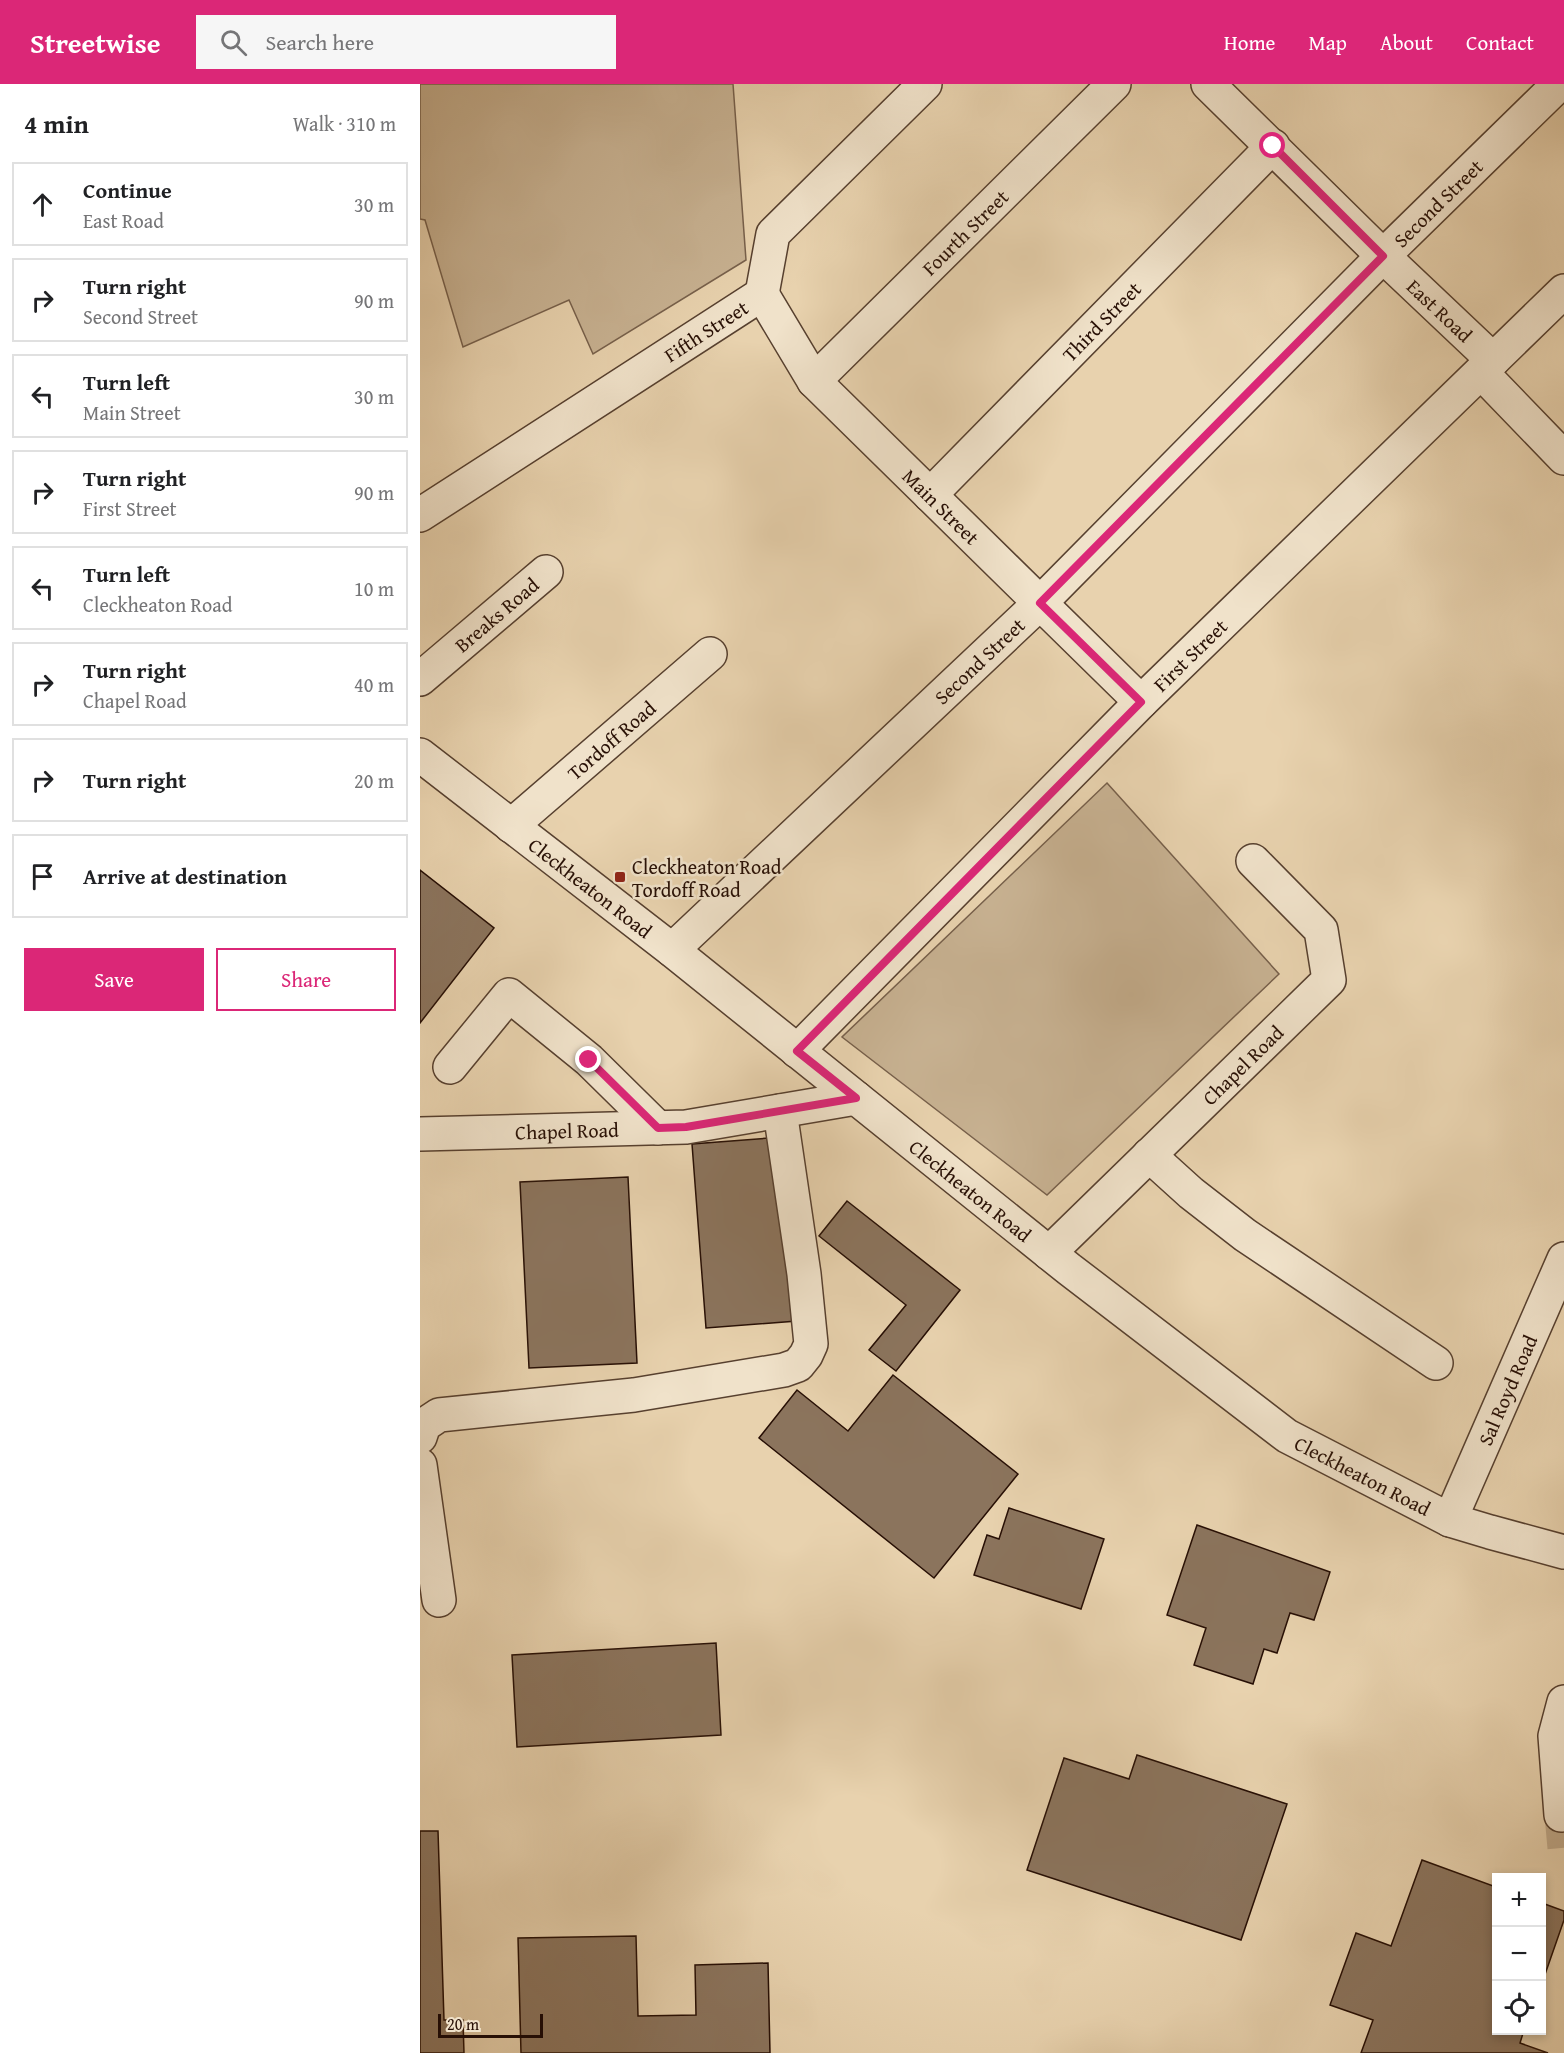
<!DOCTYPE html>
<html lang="en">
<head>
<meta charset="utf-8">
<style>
  :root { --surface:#fff; --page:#f6f6f6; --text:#202124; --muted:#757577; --line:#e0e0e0; --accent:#db2777 }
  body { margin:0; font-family:"Gentium Book Plus",serif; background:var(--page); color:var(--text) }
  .controls { position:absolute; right:18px; bottom:18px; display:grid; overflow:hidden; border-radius:0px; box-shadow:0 3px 9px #0003 }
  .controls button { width:54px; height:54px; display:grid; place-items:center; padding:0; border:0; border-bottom:2px solid var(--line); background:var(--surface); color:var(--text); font:30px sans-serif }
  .scale { position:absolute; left:18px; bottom:15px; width:105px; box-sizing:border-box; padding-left:6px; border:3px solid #270f05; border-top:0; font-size:16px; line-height:21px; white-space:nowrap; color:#270f05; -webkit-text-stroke:4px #f0e2ca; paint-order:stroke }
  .stop { position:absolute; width:18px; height:18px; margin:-14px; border:4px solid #db2777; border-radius:50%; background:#fff }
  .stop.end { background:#db2777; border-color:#fff; box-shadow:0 2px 6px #0008 }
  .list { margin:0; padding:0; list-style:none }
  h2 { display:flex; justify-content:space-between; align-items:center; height:78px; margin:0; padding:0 24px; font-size:26px }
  h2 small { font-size:20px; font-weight:400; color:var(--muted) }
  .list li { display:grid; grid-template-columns:39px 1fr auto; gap:18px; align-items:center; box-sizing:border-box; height:84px; margin:0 12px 12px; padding:0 12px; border:2px solid var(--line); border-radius:0px }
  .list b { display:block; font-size:22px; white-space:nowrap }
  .list p { margin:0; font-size:20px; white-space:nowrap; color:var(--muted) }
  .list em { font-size:20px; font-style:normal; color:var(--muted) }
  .actions { display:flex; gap:12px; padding:18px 24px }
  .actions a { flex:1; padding:14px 0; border:2px solid var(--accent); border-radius:0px; text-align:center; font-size:21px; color:var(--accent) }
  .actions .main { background:var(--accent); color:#fff }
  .icon { flex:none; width:33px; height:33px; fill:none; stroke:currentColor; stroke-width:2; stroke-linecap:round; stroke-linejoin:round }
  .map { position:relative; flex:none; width:1144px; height:1969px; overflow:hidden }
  header { display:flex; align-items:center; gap:36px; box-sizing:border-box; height:84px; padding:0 30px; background:var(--accent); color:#fff }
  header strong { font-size:28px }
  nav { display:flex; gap:33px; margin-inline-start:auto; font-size:21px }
  .search { width:420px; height:54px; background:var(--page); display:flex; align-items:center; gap:15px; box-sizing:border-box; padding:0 21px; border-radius:0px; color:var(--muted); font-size:22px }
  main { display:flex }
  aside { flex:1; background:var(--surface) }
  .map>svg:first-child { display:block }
  .green { fill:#c7b191; stroke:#77604b; stroke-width:1.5 }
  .building { fill:#8b745d; stroke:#270f05; stroke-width:1.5 }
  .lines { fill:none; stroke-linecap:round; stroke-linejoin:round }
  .minor-tunnel { stroke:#c1ab8c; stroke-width:33; stroke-dasharray:33 16; stroke-linecap:butt }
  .minor-casing { stroke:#57402f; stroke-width:36 }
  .minor { stroke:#f0e2ca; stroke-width:33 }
  .route { stroke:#db2777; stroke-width:8 }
  .poi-dot { fill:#8f2418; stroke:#f0e2ca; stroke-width:2 }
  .labels { text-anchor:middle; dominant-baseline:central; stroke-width:5; stroke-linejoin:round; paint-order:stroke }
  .street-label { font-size:20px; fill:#270f05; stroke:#f0e2ca }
  .poi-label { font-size:20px; fill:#270f05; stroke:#f0e2ca; text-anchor:start }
</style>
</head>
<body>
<header>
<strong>Streetwise</strong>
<div class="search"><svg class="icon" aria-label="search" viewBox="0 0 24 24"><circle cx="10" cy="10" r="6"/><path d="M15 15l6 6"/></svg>Search here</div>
<nav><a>Home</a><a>Map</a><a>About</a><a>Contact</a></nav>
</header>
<main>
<aside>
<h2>4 min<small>Walk · 310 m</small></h2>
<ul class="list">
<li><svg class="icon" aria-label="ahead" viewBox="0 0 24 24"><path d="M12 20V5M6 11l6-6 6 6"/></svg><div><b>Continue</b><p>East Road</p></div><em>30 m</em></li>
<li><svg class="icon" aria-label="right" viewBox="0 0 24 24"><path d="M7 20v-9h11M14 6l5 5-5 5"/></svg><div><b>Turn right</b><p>Second Street</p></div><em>90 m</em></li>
<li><svg class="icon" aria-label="left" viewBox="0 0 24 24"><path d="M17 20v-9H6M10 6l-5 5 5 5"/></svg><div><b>Turn left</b><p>Main Street</p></div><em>30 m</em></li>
<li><svg class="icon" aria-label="right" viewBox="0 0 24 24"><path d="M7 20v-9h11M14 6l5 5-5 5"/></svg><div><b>Turn right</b><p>First Street</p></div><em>90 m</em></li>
<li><svg class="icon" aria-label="left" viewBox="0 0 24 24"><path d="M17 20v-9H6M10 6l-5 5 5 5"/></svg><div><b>Turn left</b><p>Cleckheaton Road</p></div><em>10 m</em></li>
<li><svg class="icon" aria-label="right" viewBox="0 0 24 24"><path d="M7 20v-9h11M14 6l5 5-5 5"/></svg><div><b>Turn right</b><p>Chapel Road</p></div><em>40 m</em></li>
<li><svg class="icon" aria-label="right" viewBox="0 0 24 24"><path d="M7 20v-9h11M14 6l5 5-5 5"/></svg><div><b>Turn right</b></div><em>20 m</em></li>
<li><svg class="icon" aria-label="arrive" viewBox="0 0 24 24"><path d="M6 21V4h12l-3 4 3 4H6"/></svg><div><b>Arrive at destination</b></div></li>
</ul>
<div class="actions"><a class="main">Save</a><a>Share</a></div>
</aside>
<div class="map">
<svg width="1144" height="1969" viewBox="0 0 1144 1969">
  <rect width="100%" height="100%" fill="#e8d2ae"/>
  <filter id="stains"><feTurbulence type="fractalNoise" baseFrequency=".00333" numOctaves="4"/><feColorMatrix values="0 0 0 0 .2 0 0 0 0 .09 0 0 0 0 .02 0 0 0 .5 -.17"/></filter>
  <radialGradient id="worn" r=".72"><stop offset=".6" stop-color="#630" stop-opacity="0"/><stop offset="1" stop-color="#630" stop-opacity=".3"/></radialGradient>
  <g class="green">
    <path d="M0,0H313L326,176L173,270L149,216L43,263L5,136L0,135Z"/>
    <path d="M687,699L859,890L627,1111L422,953Z"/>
  </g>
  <g class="building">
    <path d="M0,786L74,844L0,939Z"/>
    <path d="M363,1053L377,1237L286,1244L272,1060Z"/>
    <path d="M208,1093L217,1279L109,1284L100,1098Z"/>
    <path d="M427,1117L540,1206L476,1287L449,1266L486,1221L399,1152Z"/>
    <path d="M473,1291L598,1390L514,1494L339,1354L377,1306L428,1347Z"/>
    <path d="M589,1424L684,1455L661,1525L554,1491L567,1451L579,1455Z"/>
    <path d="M777,1441L910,1488L894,1536L870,1529L857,1569L844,1565L833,1600L774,1581L786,1544L747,1531Z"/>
    <path d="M296,1559L301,1651L97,1663L92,1571Z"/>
    <path d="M717,1671L867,1720L821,1856L607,1786L644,1674L709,1695Z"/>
    <path d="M0,1747H18L24,1936H43L44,1969H0Z"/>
    <path d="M1002,1776L1076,1803V1946H1104L1100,1959L1128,1969H941L953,1936L910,1921L936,1849L971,1862Z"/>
    <path d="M1122,1819L1144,1827V1836L1122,1899Z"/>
    <path d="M216,1852L218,1932L276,1931L275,1881L348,1879L350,1969H101L98,1854Z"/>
  </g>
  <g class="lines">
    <path class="minor-tunnel" d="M1141,1731L1144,1764"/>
    <g class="minor-casing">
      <g id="minor">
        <path id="s1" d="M788,0L963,172L1073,276"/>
        <path id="s2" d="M342,210L394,297L721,618"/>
        <path d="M1061,288L1144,374"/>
        <path id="s3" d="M394,297L694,0"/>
        <path id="s4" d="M510,411L853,62"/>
        <path id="s5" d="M0,431L342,210L353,150L505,0"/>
        <path id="s6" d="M0,595L126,488"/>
        <path id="s7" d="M0,671L252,866L649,1185L867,1352L1030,1436L1070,1448L1144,1468"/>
        <path id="s8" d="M91,742L290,570"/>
        <path id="s9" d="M252,866L620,519L963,172L1139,0"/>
        <path id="s10" d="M377,967L721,618L1144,207"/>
        <path d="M30,983L89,911L169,976L238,1044"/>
        <path id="s11" d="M0,1050L266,1043L436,1014"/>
        <path d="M729,1071L771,1109L825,1151L1016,1279"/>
        <path id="s12" d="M629,1169L909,896L901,846L833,777"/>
        <path d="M0,1353L4,1341L19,1331L214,1311L364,1286L378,1281L386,1271L391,1260L384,1190L360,1027"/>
        <path d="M0,1381L19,1516"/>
        <path id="s13" d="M1030,1436L1144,1175"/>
        <path d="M1141,1731L1135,1652L1144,1618"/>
      </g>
    </g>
    <use href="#minor" class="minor"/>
  </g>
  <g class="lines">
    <path class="route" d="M169,976L238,1044L266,1043L436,1014L377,967L721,618L620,519L963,172L853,62"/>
  </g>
  <rect class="poi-dot" x="194" y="787" width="12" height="12" rx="3"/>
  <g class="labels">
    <g class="street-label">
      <text stroke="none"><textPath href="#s9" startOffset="1070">Second Street</textPath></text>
      <text stroke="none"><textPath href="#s3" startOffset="212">Fourth Street</textPath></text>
      <text stroke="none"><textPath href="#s1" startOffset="324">East Road</textPath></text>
      <text stroke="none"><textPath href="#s4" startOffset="244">Third Street</textPath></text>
      <text stroke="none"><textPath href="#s5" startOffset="340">Fifth Street</textPath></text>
      <text stroke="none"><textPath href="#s2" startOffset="280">Main Street</textPath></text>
      <text stroke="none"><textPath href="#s6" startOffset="100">Breaks Road</textPath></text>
      <text stroke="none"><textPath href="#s10" startOffset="558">First Street</textPath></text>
      <text stroke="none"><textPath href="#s9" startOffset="422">Second Street</textPath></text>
      <text stroke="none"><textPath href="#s8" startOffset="132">Tordoff Road</textPath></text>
      <text stroke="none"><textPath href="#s7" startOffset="216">Cleckheaton Road</textPath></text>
      <text stroke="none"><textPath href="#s12" startOffset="270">Chapel Road</textPath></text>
      <text stroke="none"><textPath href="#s11" startOffset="147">Chapel Road</textPath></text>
      <text stroke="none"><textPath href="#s7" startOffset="702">Cleckheaton Road</textPath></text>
      <text stroke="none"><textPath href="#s13" startOffset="142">Sal Royd Road</textPath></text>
      <text stroke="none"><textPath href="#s7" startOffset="1188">Cleckheaton Road</textPath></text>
    </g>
    <g class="poi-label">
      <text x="212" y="782">Cleckheaton Road<tspan x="212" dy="23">Tordoff Road</tspan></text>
    </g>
  </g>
  <rect width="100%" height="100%" filter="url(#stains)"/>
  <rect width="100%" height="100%" fill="url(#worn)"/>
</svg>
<div class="controls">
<button>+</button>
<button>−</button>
<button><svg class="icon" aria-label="locate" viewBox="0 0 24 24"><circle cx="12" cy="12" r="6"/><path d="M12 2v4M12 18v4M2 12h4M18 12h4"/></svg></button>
</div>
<div class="scale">20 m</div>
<div class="stop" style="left:853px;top:62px"></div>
<div class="stop end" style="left:169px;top:976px"></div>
</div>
</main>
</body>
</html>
